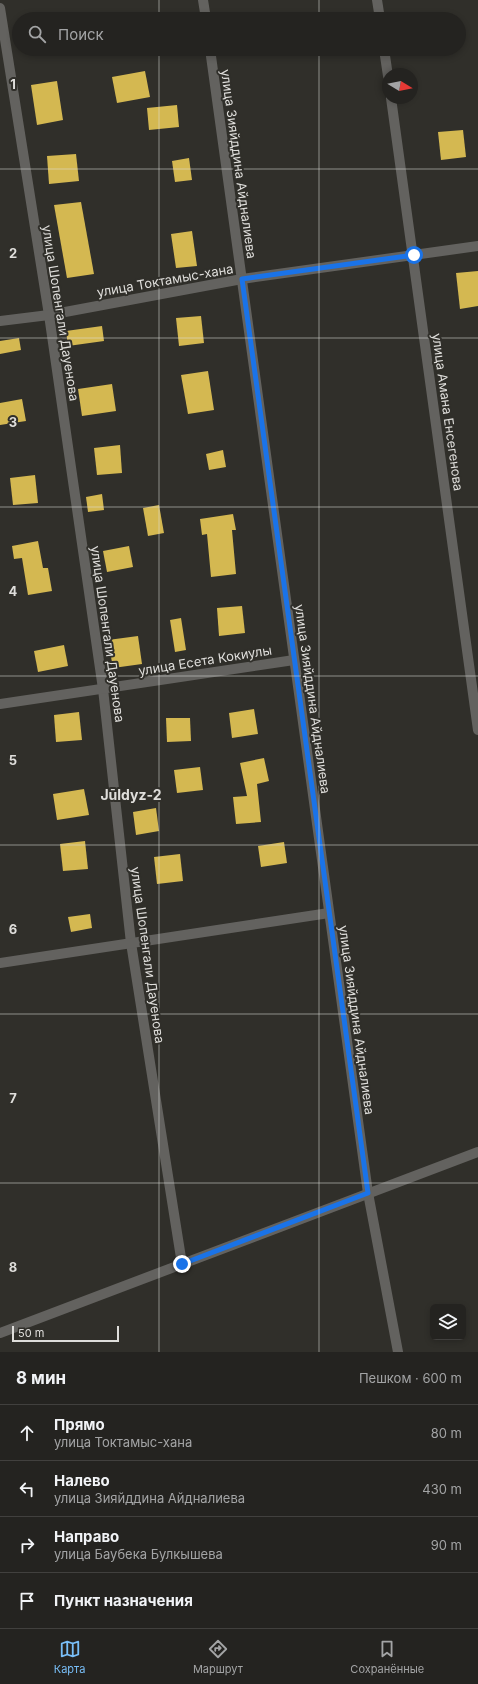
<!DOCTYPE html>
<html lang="ru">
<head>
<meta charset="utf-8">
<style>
  :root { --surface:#242320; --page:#2c2b29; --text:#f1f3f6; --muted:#a3a4a5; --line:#41403e; --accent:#79bff8 }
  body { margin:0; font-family:Inter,sans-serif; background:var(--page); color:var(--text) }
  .controls { position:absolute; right:12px; bottom:12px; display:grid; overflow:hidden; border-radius:6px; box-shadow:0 2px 6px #0003 }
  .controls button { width:36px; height:36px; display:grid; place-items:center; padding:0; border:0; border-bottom:1px solid var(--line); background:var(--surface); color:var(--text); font:20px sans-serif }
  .compass { position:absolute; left:382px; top:68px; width:36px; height:36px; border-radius:50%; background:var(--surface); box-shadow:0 2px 6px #0003; rotate:100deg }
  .scale { position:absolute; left:12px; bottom:10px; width:107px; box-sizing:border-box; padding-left:4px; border:2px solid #dfdedb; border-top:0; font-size:11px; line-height:14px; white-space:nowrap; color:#dfdedb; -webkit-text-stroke:3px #302f2a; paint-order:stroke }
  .stop { position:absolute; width:12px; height:12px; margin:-9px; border:3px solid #1a73e8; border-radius:50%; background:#fff }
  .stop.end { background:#1a73e8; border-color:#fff; box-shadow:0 1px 4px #0008 }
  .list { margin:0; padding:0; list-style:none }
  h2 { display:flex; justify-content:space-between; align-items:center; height:52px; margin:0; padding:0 16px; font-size:17px }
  h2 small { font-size:13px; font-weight:400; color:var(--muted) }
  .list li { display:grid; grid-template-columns:26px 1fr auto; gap:12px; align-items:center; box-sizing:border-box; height:56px; padding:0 16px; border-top:1px solid var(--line) }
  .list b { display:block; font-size:15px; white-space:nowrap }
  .list p { margin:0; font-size:13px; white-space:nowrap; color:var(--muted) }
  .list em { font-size:13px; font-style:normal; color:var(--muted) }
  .icon { flex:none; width:22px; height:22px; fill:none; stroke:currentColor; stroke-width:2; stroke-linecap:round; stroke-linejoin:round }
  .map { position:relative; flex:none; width:478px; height:1352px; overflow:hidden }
  .search { position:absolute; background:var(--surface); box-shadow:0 2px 6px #0003; left:12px; right:12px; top:12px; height:44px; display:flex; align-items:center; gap:10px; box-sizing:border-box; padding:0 14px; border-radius:22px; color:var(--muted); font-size:15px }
  .sheet { height:276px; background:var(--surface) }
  nav { display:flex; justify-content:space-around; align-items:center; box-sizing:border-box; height:56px; border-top:1px solid var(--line); background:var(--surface); font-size:11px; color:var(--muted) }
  nav a { display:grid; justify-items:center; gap:2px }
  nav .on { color:var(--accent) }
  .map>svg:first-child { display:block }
  .building { fill:#d4b851 }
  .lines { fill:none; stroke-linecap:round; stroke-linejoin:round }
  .minor { stroke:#63625f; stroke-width:10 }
  .route { stroke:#1a73e8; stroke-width:5 }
  .grid { fill:none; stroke:#dfdedb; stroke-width:1; stroke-opacity:0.55 }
  .labels { text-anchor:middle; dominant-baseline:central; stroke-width:4; stroke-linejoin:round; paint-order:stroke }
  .street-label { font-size:13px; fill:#dfdedb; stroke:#302f2a }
  .neighbourhood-label { font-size:14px; font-weight:bold; fill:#dfdedb; stroke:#302f2a }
  .grid-label { font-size:13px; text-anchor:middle; font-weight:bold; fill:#dfdedb; stroke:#302f2a; stroke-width:4; stroke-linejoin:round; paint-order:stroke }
</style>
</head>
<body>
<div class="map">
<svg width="478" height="1352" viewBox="0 0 478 1352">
  <rect width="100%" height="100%" fill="#302f2a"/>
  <g class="building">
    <path d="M145,71L150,97L117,103L112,77Z"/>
    <path d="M57,81L63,120L37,125L31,85Z"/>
    <path d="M177,105L179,127L149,130L147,108Z"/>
    <path d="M463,130L466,157L441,160L438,132Z"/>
    <path d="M76,154L79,181L49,184L47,156Z"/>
    <path d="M189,158L192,180L175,182L172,161Z"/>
    <path d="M81,202L94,274L67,278L54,205Z"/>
    <path d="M192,231L197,266L176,268L171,234Z"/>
    <path d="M478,271V306L460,309L456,273Z"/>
    <path d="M201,316L204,343L179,346L176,318Z"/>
    <path d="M102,326L104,341L68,346L66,331Z"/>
    <path d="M19,338L21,350L0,354V341Z"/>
    <path d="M208,371L214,410L188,414L181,375Z"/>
    <path d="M112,384L116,411L82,416L78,389Z"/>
    <path d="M22,399L26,421L0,425V403Z"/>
    <path d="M120,445L122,473L97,475L94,448Z"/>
    <path d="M223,450L226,467L209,470L206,454Z"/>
    <path d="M35,475L38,503L13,505L10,478Z"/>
    <path d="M102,494L104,510L88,512L86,497Z"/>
    <path d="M159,505L164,533L148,536L143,508Z"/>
    <path d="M233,514L236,530H232L236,574L211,577L207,534L202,535L200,519Z"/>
    <path d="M38,541L43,568H48L52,591L28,595L22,558L14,559L12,546Z"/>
    <path d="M129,546L133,567L107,572L103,551Z"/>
    <path d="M242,606L245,633L219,636L217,608Z"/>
    <path d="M181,618L186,650L175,652L170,620Z"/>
    <path d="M138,636L142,664L113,668L108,640Z"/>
    <path d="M64,645L68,666L38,672L34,651Z"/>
    <path d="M254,709L258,734L232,738L229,713Z"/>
    <path d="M79,712L82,740L56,742L54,715Z"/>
    <path d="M166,718H190L191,741L167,742Z"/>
    <path d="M264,758L269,781L257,784L261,822L236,824L233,797L247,796L240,763Z"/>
    <path d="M200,767L203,790L177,793L174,770Z"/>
    <path d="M84,789L89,815L57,820L53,794Z"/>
    <path d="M156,808L159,831L136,835L133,812Z"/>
    <path d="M85,841L88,869L63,871L60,844Z"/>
    <path d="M284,842L287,863L261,867L258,846Z"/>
    <path d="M180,854L183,881L157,884L154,857Z"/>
    <path d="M90,914L92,928L71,932L68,917Z"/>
  </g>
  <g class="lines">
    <g class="minor">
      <path d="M203,0L206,19"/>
      <path d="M377,0L380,19"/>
      <path d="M0,8L49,315L103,689L131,943L182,1264"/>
      <path d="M210,49L368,1193L398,1352"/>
      <path d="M384,49L388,76"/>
      <path d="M391,98L478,730"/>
      <path d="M0,321L49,315L242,279L478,246"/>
      <path d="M0,704L294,660"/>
      <path d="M0,963L329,913"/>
      <path d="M0,1333L478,1152"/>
    </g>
  </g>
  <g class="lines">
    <path class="route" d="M182,1264L368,1193L242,279L414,255"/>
  </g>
  <path class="grid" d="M159,0V19M319,0V19M159,49V1352M319,49V1352M0,169H478M0,338H478M0,507H478M0,676H478M0,845H478M0,1014H478M0,1183H478"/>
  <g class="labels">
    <g class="street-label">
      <text transform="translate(239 164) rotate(82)">улица Зияйддина Айдналиева</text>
      <text transform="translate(165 280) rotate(-10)">улица Токтамыс-хана</text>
      <text transform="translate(61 313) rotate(81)">улица Шопенгали Дауенова</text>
      <text transform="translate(448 412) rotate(82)">улица Амана Енсегенова</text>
      <text transform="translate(108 634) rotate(82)">улица Шопенгали Дауенова</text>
      <text transform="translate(205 660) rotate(-9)">улица Есета Кокиулы</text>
      <text transform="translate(313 699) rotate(82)">улица Зияйддина Айдналиева</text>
      <text transform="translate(148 955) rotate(82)">улица Шопенгали Дауенова</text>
      <text transform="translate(357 1020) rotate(82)">улица Зияйддина Айдналиева</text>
    </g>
    <g class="neighbourhood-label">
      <text x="131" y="794">Jūldyz-2</text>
    </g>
  </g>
  <g class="grid-label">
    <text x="13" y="89">1</text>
    <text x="13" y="258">2</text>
    <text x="13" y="427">3</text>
    <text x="13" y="596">4</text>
    <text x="13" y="765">5</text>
    <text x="13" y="934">6</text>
    <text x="13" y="1103">7</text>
    <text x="13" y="1272">8</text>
  </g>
</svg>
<div class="controls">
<button><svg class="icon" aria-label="layers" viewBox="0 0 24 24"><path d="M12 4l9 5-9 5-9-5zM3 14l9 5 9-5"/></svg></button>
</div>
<svg class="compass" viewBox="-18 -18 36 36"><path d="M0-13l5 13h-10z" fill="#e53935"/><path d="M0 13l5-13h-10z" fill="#a3a4a5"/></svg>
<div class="scale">50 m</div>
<div class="stop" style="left:414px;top:255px"></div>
<div class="stop end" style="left:182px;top:1264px"></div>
<div class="search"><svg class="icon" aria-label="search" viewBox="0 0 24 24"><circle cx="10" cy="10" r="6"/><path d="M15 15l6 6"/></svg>Поиск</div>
</div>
<section class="sheet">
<h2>8 мин<small>Пешком · 600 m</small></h2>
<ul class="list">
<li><svg class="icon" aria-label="ahead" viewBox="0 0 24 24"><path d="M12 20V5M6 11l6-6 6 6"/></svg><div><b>Прямо</b><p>улица Токтамыс-хана</p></div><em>80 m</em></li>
<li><svg class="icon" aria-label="left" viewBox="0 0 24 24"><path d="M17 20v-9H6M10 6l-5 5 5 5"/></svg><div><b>Налево</b><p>улица Зияйддина Айдналиева</p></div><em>430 m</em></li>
<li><svg class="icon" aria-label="right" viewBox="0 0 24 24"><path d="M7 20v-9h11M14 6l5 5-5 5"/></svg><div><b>Направо</b><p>улица Баубека Булкышева</p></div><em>90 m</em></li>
<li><svg class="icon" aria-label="arrive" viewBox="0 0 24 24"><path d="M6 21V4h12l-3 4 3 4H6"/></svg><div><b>Пункт назначения</b></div></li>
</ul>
</section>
<nav>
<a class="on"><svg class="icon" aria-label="map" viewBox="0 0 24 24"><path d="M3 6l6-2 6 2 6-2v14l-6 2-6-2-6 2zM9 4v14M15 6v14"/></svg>Карта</a>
<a><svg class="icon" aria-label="directions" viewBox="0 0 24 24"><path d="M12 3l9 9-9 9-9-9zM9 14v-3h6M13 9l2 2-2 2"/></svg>Маршрут</a>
<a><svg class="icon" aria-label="saved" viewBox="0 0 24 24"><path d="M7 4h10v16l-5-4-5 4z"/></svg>Сохранённые</a>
</nav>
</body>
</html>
